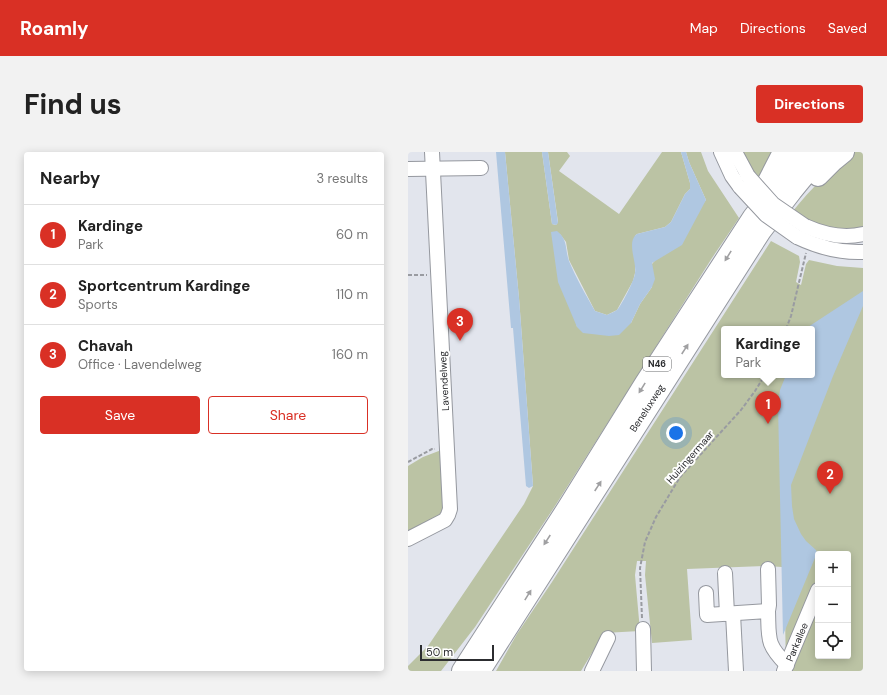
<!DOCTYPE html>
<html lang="en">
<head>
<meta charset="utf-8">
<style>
  :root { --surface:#fff; --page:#f2f2f2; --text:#222; --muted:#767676; --line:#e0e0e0; --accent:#d93025 }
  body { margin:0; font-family:"DM Sans",sans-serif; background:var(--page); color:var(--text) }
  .controls { position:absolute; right:12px; bottom:12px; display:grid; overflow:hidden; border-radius:4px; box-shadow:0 2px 10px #0003 }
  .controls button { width:36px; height:36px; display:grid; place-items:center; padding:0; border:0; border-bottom:1px solid var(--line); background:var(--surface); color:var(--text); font:20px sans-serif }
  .scale { position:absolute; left:12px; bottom:10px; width:74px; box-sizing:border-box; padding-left:4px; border:2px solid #2c2d30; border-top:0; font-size:11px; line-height:14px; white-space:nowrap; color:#2c2d30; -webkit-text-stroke:3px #fff; paint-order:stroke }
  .you { position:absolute; left:268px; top:281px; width:14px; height:14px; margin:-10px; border:3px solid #fff; border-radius:50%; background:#1a73e8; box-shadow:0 0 0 6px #1a73e833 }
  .badge { display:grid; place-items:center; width:26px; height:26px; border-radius:50%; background:var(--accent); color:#fff; font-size:13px; font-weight:700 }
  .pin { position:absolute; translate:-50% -33px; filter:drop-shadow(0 1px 2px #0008) }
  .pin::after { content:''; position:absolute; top:21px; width:14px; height:12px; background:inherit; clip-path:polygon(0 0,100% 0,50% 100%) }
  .popup { position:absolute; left:313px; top:174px; width:94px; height:52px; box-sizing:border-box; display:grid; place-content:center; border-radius:4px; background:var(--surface); filter:drop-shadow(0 1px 3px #0005); font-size:13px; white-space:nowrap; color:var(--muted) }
  .popup b { font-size:15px; color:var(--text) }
  .popup::after { content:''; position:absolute; left:50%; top:100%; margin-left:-8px; border:8px solid transparent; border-top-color:var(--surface) }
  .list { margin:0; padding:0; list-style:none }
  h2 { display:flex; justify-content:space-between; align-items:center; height:52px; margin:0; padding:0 16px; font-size:17px }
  h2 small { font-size:13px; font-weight:400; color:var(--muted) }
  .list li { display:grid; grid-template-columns:26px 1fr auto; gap:12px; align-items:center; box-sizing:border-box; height:60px; padding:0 16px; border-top:1px solid var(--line) }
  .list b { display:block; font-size:15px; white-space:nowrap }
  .list p { margin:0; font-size:13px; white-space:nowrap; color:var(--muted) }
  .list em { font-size:13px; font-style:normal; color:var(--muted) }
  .actions { display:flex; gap:8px; padding:12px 16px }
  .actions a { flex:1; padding:9px 0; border:1px solid var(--accent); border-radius:4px; text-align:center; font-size:14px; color:var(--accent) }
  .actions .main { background:var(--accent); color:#fff }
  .icon { flex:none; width:22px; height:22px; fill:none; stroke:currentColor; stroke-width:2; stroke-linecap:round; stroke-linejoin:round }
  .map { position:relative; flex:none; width:455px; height:519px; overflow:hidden; border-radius:4px }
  header { display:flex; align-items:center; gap:24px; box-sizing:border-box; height:56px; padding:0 20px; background:var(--accent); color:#fff }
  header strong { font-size:19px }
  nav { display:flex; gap:22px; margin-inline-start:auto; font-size:14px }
  .intro { display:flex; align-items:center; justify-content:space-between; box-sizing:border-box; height:96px; padding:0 24px }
  h1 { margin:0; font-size:28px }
  .button { padding:10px 18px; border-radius:4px; background:var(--accent); color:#fff; font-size:14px; font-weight:700 }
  main { display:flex; gap:24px; padding:0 24px }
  aside { flex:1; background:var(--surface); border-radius:4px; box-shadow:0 2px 10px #0003 }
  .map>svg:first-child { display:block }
  .green { fill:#bbc3a4; fill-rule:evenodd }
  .water { fill:#afc7e1 }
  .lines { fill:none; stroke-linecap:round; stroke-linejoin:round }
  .minor-casing { stroke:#95989f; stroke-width:16 }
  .highway-casing { stroke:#95989f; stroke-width:22 }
  .path { stroke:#999ba1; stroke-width:2; stroke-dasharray:4 2; stroke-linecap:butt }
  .minor { stroke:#fff; stroke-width:14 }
  .highway { stroke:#fff; stroke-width:20 }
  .minor-bridge-casing { stroke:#95989f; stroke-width:16; stroke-linecap:butt }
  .minor-bridge { stroke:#fff; stroke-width:14 }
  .oneway { fill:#a0a0a2 }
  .labels { text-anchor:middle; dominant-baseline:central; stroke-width:4; stroke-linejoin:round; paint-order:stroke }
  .shield { fill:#fff; stroke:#6b6c6e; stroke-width:1 }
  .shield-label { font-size:9px; font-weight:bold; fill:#2c2d30 }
  .street-label { font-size:10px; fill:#2c2d30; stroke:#fff }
</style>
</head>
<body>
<header>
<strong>Roamly</strong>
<nav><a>Map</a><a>Directions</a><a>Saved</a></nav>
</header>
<div class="intro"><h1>Find us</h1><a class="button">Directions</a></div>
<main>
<aside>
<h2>Nearby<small>3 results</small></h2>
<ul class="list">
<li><span class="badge">1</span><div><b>Kardinge</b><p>Park</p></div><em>60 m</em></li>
<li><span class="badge">2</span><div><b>Sportcentrum Kardinge</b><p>Sports</p></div><em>110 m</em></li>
<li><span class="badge">3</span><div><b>Chavah</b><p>Office · Lavendelweg</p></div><em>160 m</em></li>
</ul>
<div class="actions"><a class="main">Save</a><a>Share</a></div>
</aside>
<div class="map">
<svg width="455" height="519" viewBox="0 0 455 519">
  <rect width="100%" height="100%" fill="#e2e5ed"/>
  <g class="green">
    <path d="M97,0H134L144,72L148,73L150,70L140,0H159L162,4L151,19L211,62L254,0H273L282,31V37L277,42L263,70L257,75L229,82L227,84V121L225,129L209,158L199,163L187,159L161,108L158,90L152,82L169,175L223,171L232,152L244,135V112L298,48L281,10L278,0H293L300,19L331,66L304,106L147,354L67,475L33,519H0V514L20,494L116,352L125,334L111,146Z"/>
    <path d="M333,0H371L354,30L344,18Z"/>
    <path d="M445,0H455V77H431L405,71L385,59C403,36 422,19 445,0Z"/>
    <path d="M363,89L391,104L392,110L388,130L393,133L398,112L401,108L429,114L455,116V519H378L376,406H374V415L359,414L279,417L284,488L244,491L237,423L238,409H229L227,423L232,479L196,481L173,519H88L109,482L144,430ZM316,177H404V223H316ZM410,402H440V504H410Z"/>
    <path d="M36,297L39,359L0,383V314L15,305Z"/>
  </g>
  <g class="water">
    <path d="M88,0H97L111,146L125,334L121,336L118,334L105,176H103Z"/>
    <path d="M134,0H140L150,71L148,73L144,72Z"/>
    <path d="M273,0H278L281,10L298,48L274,93L244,111L247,127L244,135L232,152L223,171L211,183L201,184L175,181L169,175L150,130L143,80L149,79C160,87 157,98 161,109C168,126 178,143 187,159L199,163C202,161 207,160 210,157C214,152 227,127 227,121C229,110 218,90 229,82L257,75L263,70L277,42L282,37V31Z"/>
    <path d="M455,139V154L425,224L383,333L384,354L386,367L393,382L398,389L408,398L409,401L375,483L370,253L372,238L378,223H404V177H399L400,175Z"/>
  </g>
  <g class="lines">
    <g class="minor-casing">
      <g id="minor">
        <path d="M313,0L324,24L332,35"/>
        <path d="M327,0L340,24"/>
        <path d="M0,17L73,16"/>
        <path d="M397,74C415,82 435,87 455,82"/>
        <path d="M389,85C410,95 431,101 455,100"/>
        <path d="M0,387L37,368L40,363L42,357L24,0"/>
        <path d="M317,421L319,462"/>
        <path d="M298,441L299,463L360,459C361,487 358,492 379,513"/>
        <path d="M360,459L361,453L360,417"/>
        <path d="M325,462L328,519"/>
        <path d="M235,477L236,519"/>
        <path d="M184,519L200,486"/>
        <path d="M376,519L410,438"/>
      </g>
    </g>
    <g class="highway-casing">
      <g id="highway">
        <path d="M410,24L425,9L436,0"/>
        <path d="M355,39L375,0"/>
        <path d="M54,519L160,355L237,231L345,65L396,0"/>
        <path d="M72,519L353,79L384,39L416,0"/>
      </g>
    </g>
    <g class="path">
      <path d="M0,123H19"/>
      <path d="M378,177L383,164L398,101"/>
      <path d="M0,310L24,297H27"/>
      <path d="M234,466L232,416L237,390L248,365L272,325L333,258L347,239L357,223"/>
    </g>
    <use href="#minor" class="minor"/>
    <use href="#highway" class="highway"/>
    <g class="minor-bridge-casing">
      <g id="minor-bridge">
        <path d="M340,24L365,52L397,74"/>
        <path d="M332,35L358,63L389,85"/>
      </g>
    </g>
    <use href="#minor-bridge" class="minor-bridge"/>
  </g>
  <defs><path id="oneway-solid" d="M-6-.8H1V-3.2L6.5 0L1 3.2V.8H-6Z"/></defs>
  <g class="oneway">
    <use href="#oneway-solid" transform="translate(320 104) rotate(122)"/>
    <use href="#oneway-solid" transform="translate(277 197) rotate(-57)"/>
    <use href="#oneway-solid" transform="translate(234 236) rotate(122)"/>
    <use href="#oneway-solid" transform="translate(190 334) rotate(-57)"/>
    <use href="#oneway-solid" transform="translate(139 388) rotate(123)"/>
    <use href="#oneway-solid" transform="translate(120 443) rotate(-58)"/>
  </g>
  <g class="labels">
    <rect class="shield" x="235" y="205" width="28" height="14" rx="3"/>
    <g class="shield-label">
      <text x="249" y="212">N46</text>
    </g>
    <g class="street-label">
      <text transform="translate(36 229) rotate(-93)">Lavendelweg</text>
      <text transform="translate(239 256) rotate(-57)">Beneluxweg</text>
      <text transform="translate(282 305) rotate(-49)">Huizingermaar</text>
      <text transform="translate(389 490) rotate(-67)">Parkallee</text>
    </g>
  </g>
</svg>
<div class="controls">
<button>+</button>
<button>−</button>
<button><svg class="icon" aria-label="locate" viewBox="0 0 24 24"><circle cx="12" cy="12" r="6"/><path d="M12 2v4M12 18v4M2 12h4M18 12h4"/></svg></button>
</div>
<div class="scale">50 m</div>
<div class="you"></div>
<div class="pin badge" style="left:360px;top:272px">1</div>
<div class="popup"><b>Kardinge</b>Park</div>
<div class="pin badge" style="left:422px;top:342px">2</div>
<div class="pin badge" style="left:52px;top:189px">3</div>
</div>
</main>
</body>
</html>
